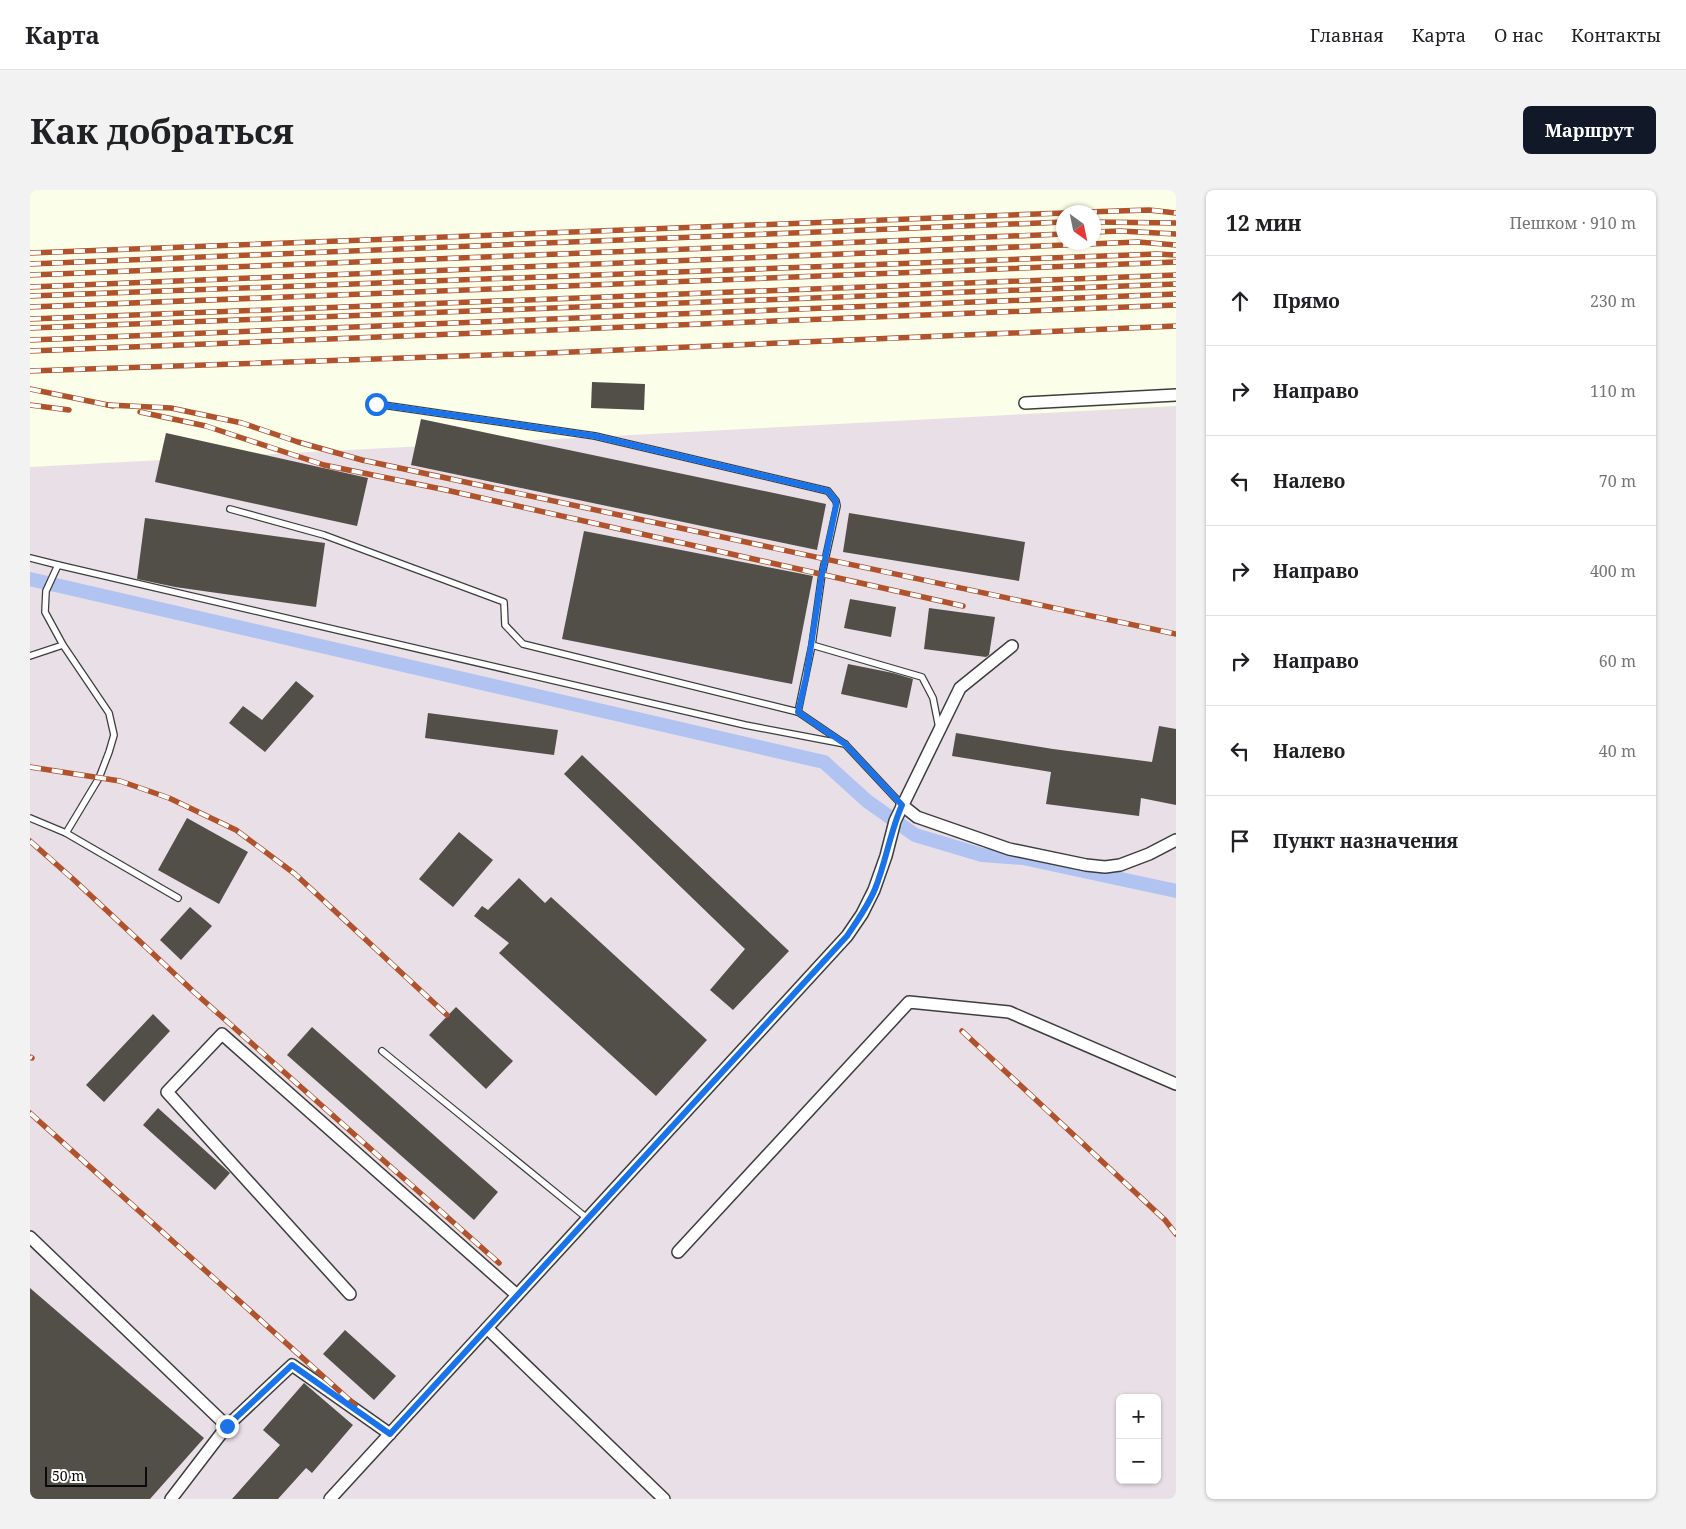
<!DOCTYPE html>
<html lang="ru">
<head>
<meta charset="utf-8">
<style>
  :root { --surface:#fff; --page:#f2f2f2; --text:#202124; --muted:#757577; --line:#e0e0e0; --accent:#111827 }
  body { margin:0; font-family:"Noto Serif",serif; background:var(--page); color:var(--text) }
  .controls { position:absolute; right:15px; bottom:15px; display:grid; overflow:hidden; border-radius:8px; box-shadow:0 1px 4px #0004 }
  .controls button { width:45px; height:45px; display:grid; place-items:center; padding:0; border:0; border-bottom:1px solid var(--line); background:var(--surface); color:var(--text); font:25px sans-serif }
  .compass { position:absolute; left:1026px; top:15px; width:45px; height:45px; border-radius:50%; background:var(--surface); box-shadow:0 1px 4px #0004; rotate:147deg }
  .scale { position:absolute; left:15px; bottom:12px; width:102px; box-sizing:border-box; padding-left:5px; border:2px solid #0a0a0a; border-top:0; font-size:14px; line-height:18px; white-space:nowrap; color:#0a0a0a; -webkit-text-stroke:4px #fff; paint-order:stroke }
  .stop { position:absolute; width:15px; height:15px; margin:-11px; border:4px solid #1a73e8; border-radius:50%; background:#fff }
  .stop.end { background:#1a73e8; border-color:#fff; box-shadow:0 1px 5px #0008 }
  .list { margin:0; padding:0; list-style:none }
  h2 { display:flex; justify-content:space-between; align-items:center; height:65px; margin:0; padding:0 20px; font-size:21px }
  h2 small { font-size:16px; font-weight:400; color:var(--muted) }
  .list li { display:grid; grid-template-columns:32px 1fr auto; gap:15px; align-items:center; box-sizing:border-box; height:90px; padding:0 20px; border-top:1px solid var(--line) }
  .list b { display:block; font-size:19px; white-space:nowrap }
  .list em { font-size:16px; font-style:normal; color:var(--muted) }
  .icon { flex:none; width:28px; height:28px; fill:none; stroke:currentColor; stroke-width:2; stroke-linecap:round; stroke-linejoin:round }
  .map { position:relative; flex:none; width:1146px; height:1309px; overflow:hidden; border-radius:8px }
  header { display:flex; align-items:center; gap:30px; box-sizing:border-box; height:70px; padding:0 25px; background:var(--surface); border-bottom:1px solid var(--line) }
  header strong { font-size:24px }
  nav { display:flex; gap:28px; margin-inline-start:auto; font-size:18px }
  .intro { display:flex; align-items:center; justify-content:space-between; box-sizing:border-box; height:120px; padding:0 30px }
  h1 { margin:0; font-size:35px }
  .button { padding:12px 22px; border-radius:8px; background:var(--accent); color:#fff; font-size:18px; font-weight:700 }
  main { display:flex; gap:30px; padding:0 30px }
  aside { flex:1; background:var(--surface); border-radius:8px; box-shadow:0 1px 4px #0004 }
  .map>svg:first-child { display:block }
  .industrial { fill:#e9dfe7; fill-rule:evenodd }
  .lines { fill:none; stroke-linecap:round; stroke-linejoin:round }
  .canal { stroke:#b1c3f1; stroke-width:14 }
  .building { fill:#524f48 }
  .service-casing { stroke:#3d3d3d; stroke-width:8 }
  .minor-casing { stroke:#3d3d3d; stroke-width:14 }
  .service { stroke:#fff; stroke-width:5.5 }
  .minor { stroke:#fff; stroke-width:11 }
  .rail-casing { stroke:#b0532d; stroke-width:5.5 }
  .rail { stroke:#fff; stroke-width:4; stroke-dasharray:11; stroke-linecap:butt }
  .route { stroke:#1a73e8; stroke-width:6 }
</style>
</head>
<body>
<header>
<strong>Карта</strong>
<nav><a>Главная</a><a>Карта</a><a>О нас</a><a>Контакты</a></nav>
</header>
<div class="intro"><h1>Как добраться</h1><a class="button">Маршрут</a></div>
<main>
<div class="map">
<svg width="1146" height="1309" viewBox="0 0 1146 1309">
  <rect width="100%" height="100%" fill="#fbfee9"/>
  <path class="industrial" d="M1146,216V1309H0V277ZM1090,1208H1127V1290H1090Z"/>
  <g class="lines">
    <path class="canal" d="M0,389L794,572L837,611L885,645L952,665L993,668L1146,701"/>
  </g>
  <g class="building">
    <path d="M562,192L615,194L614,220L561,218Z"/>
    <path d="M391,229L796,314L787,360L381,275Z"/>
    <path d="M136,243L338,288L327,336L125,292Z"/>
    <path d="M819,323L995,352L989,391L813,362Z"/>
    <path d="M115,328L295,353L286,417L145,397L107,389Z"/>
    <path d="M554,341L783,386L762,494L532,449Z"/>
    <path d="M820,409L866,417L861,447L814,438Z"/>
    <path d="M899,418L965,427L959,465L956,467L894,459Z"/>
    <path d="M818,474L863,483L883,489L877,518L811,504Z"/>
    <path d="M266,491L284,506L235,562L199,533L213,516L232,530Z"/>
    <path d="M398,523L528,540L524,565L395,548Z"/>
    <path d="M1129,536L1146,539V615L1111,608L1109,626L1016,614L1021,582L922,566L926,543L1023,559L1122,572Z"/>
    <path d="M552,565L759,761L703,820L680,800L715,759L534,584Z"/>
    <path d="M157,628L218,662L189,714L128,680Z"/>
    <path d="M429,642L463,670L423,717L389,689Z"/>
    <path d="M489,688L515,713L521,707L677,850L626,906L469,763L479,753L444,726L452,716L458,720Z"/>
    <path d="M160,717L182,736L151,770L130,750Z"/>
    <path d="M426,817L483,871L456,899L399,845Z"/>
    <path d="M123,824L140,841L74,912L56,895Z"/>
    <path d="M282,837L468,1002L444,1030L257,865Z"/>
    <path d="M128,918L200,983L185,1000L113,935Z"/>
    <path d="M0,1098L174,1248L120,1309H0Z"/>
    <path d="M315,1140L366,1186L344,1210L293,1164Z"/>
    <path d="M274,1193L323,1235L282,1283L276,1278L248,1309H202L250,1255L233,1240Z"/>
  </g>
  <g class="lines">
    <g class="service-casing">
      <g id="service">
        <path d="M346,214L565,246L798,301L806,311L807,316L792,384L782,455"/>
        <path d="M200,319L294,345L474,412L475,435L493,454L768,522L815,554L872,615"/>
        <path d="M0,368L28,375"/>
        <path d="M0,466L33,455"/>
        <path d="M768,522L782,455L892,487L903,508L909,538"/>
        <path d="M0,628L36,643"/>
        <path d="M148,708L36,643L69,588L79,562L84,545L79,523L33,455L15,422L16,401L28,375L715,535L815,554"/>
        <path d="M352,861L558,1029"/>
      </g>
    </g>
    <g class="minor-casing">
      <g id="minor">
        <path d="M995,213L1146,205"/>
        <path d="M872,615L887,627L979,659L1056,675L1075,677L1090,675L1119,664L1146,650"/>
        <path d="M0,1047L197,1236"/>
        <path d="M648,1062L879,812L979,822L1146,894"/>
        <path d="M320,1104L137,902L192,844L487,1105"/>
        <path d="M457,1138L634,1309"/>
        <path d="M141,1309L197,1236L262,1175L360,1244"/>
        <path d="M300,1309L817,746L832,724L844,700L856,666L865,631L930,498L982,456"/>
      </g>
    </g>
    <use href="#service" class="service"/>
    <use href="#minor" class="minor"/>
    <g class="rail-casing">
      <g id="rail">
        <path d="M1056,22L1119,20L1146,23"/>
        <path d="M1064,32L1146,33"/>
        <path d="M1064,42L1090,41L1146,44"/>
        <path d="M0,63L1034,23"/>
        <path d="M0,74L1034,32"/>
        <path d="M0,85L1034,44"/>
        <path d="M0,97L1108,52L1146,55"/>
        <path d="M0,106L1127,64L1146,65"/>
        <path d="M0,117L1146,72"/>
        <path d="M0,129L1146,85"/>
        <path d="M0,138L1146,94"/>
        <path d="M0,150L1146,104"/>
        <path d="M0,161L1146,115"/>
        <path d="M0,181L519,163L1146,136"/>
        <path d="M0,199L83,216"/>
        <path d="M0,215L39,220"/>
        <path d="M78,215L141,218L212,233L268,252L332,270L1146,444"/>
        <path d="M110,222L176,236L294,275L416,300L933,416"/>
        <path d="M0,577L90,591L139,608L206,640L265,684L417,825"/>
        <path d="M0,651L43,689L164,802L469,1073"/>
        <path d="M932,841L1135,1030L1146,1044"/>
        <path d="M0,867L2,868"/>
        <path d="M0,923L325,1215"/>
      </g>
    </g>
    <use href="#rail" class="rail"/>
  </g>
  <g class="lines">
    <path class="route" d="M197,1236L262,1175L360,1244L817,746C827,731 838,716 845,699C856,672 860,642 872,615L815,554L768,522L776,488L792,384L806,316V311L798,301L565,246L346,214"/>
  </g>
</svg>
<div class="controls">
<button>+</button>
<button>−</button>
</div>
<svg class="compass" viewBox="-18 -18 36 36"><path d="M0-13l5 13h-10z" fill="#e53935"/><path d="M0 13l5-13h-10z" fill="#757577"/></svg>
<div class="scale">50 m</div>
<div class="stop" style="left:346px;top:214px"></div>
<div class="stop end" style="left:197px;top:1236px"></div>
</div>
<aside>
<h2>12 мин<small>Пешком · 910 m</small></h2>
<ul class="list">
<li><svg class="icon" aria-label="ahead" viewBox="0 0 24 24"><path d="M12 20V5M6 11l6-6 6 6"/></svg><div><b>Прямо</b></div><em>230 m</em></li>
<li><svg class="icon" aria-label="right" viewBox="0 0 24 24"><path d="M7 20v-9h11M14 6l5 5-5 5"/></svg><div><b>Направо</b></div><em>110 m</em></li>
<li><svg class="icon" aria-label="left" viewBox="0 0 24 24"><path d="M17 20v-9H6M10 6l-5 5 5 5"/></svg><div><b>Налево</b></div><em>70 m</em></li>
<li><svg class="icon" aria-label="right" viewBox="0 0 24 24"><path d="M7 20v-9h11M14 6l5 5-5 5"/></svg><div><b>Направо</b></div><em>400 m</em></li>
<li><svg class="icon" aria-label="right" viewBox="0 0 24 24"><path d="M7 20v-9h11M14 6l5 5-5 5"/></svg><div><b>Направо</b></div><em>60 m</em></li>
<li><svg class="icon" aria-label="left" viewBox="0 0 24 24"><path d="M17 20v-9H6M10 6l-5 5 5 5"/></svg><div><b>Налево</b></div><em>40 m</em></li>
<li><svg class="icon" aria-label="arrive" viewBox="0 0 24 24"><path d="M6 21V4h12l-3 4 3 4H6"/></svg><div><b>Пункт назначения</b></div></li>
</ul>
</aside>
</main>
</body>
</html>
